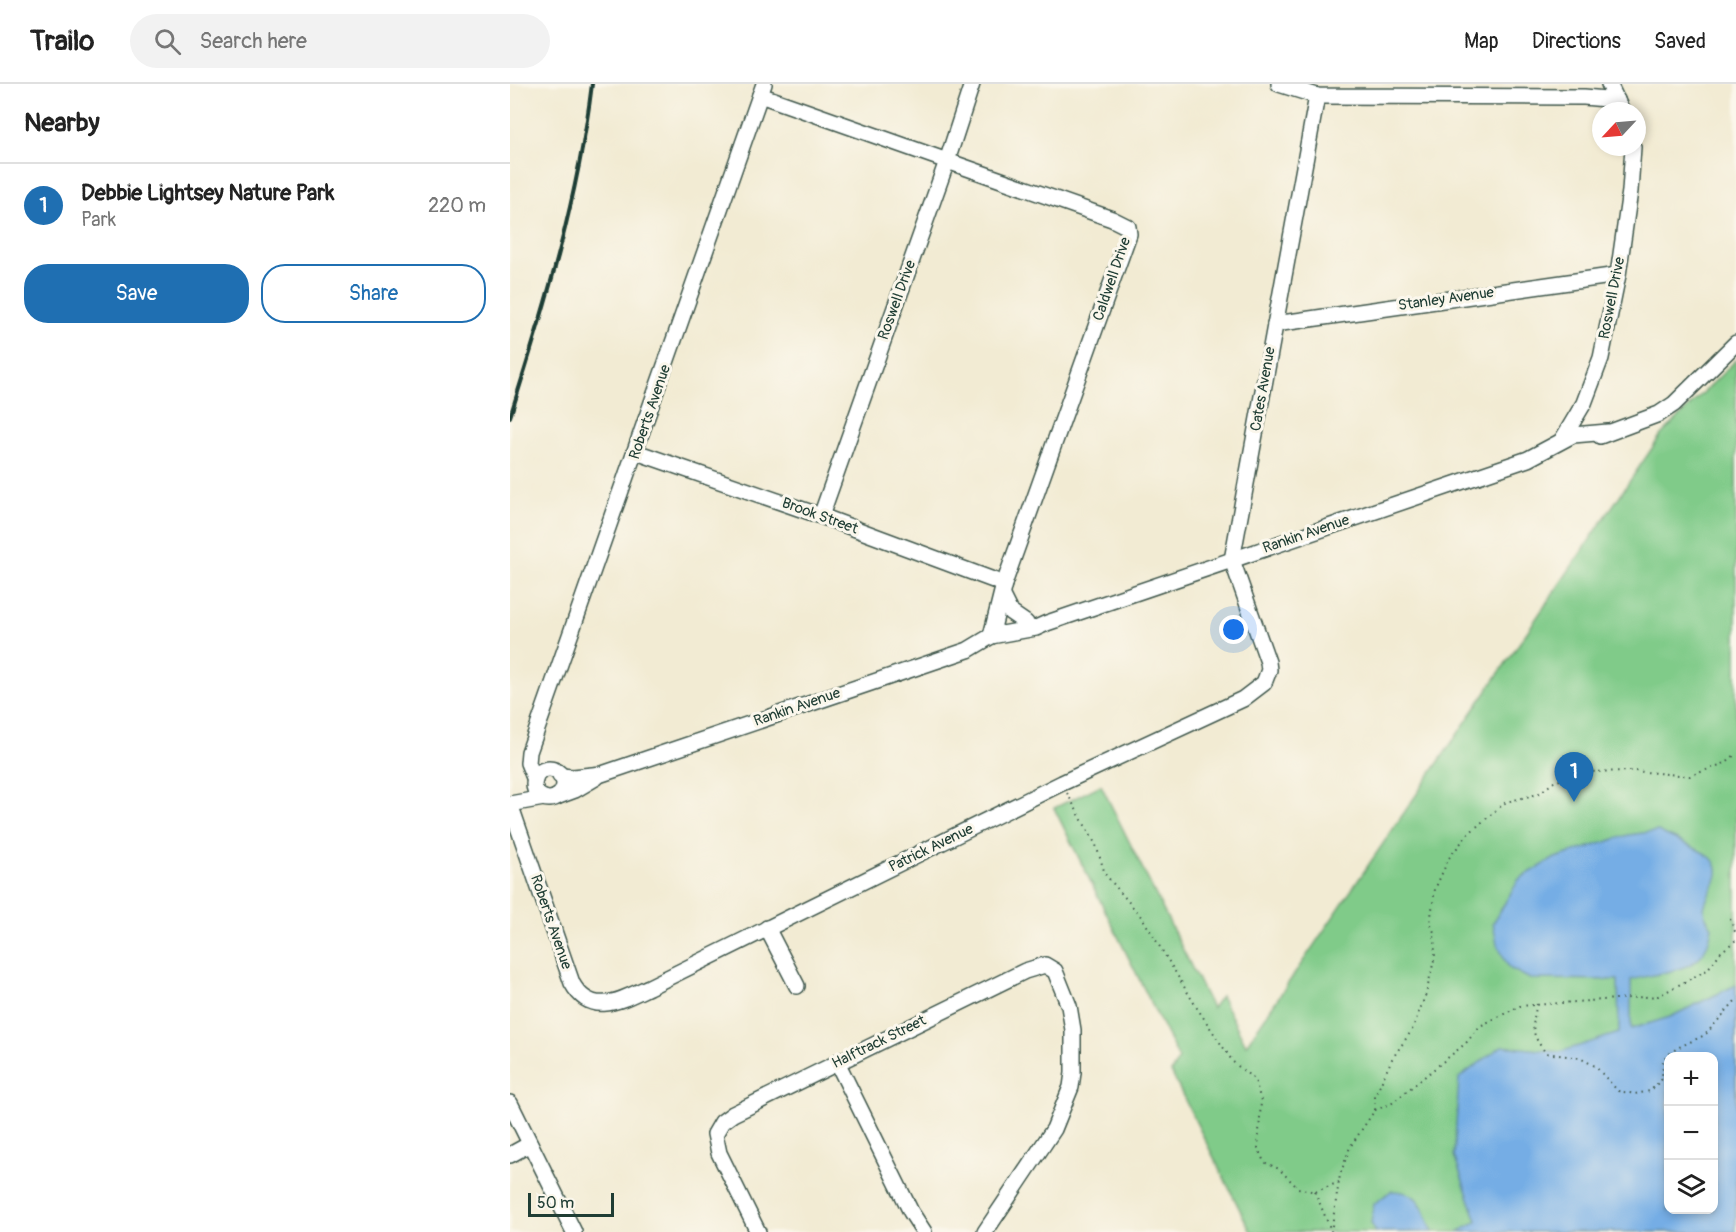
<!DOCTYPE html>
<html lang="en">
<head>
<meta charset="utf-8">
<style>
  :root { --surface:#fff; --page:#f2f2f2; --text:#222; --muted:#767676; --line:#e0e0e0; --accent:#1f6fb2 }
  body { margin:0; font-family:Pangolin,sans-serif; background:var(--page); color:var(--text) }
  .controls { position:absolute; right:18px; bottom:18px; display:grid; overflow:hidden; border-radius:12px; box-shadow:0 3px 9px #0003 }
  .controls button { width:54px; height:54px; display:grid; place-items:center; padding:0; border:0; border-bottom:2px solid var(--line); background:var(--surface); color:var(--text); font:30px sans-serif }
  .compass { position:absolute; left:1082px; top:18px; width:54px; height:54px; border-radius:50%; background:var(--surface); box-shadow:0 3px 9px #0003; rotate:244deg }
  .scale { position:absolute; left:18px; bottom:15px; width:86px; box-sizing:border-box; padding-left:6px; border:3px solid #1f3d34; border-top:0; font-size:16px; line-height:21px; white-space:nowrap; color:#1f3d34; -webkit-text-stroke:4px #fbf7ec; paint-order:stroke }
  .you { position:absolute; left:724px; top:546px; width:21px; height:21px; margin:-15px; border:4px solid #fff; border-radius:50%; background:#1a73e8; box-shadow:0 0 0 9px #1a73e833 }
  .badge { display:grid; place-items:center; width:39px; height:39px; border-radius:50%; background:var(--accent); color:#fff; font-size:20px; font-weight:700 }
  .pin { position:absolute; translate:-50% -50px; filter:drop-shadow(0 2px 3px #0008) }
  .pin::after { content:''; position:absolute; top:32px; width:21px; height:18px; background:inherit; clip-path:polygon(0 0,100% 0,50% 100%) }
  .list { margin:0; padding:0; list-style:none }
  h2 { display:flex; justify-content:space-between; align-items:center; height:78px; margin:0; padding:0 24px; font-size:26px }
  h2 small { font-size:20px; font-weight:400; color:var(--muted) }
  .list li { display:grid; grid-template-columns:39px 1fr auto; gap:18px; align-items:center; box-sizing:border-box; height:84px; padding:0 24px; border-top:2px solid var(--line) }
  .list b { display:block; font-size:22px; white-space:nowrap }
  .list p { margin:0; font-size:20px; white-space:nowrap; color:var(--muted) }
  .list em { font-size:20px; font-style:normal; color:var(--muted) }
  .actions { display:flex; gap:12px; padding:18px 24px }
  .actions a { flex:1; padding:14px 0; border:2px solid var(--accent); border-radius:24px; text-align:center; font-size:21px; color:var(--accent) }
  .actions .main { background:var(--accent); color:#fff }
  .icon { flex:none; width:33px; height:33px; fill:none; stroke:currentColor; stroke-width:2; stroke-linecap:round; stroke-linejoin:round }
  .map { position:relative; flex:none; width:1226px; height:1148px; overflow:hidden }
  header { display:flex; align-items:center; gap:36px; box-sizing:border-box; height:84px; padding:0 30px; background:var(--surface); border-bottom:2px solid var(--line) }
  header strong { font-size:28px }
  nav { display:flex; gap:33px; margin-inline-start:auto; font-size:21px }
  .search { width:420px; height:54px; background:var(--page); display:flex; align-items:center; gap:15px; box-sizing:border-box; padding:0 21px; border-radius:33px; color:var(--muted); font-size:22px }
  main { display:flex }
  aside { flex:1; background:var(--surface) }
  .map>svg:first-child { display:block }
  .green { fill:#80cb89; stroke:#50845e; stroke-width:1.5; fill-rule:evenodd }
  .water { fill:#75ade5; stroke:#4a758c; stroke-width:1.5; fill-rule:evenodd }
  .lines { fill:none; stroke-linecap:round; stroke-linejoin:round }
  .minor-casing { stroke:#3f574c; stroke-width:18 }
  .path { stroke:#3f574c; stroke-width:2; stroke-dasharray:1.5 4.5; stroke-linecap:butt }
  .minor { stroke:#fff; stroke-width:15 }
  .rail { stroke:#1f3d34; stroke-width:4 }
  .labels { text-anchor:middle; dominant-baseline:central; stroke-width:6; stroke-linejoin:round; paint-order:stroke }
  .street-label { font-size:15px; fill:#1f3d34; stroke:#fbf7ec }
</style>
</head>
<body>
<header>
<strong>Trailo</strong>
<div class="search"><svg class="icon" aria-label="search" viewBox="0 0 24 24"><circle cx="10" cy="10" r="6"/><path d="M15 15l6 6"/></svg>Search here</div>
<nav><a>Map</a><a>Directions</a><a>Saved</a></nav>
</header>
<main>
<aside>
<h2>Nearby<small></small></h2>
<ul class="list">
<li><span class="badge">1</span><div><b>Debbie Lightsey Nature Park</b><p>Park</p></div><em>220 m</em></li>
</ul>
<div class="actions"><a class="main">Save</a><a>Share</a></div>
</aside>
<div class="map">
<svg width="1226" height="1148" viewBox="0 0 1226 1148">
  <rect width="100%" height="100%" fill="#fbf7ec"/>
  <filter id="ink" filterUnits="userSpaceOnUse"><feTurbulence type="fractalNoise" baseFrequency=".0167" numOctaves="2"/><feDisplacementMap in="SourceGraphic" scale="12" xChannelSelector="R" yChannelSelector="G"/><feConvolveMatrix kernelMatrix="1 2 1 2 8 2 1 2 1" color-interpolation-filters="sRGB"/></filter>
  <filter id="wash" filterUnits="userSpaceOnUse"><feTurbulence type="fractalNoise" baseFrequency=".008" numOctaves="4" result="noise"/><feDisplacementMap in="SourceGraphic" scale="24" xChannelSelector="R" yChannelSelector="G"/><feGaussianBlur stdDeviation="1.35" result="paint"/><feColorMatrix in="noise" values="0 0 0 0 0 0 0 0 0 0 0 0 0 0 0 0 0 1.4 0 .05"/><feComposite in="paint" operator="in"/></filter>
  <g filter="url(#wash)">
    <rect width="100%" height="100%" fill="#f2ebd3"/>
    <path class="green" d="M1226,276V1148H741L661,988L669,975L544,724L591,701L702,924L711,912L736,961L1151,351ZM1158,972H1204V1126H1158Z"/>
    <g class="water">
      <path d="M1148,747C1159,753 1192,766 1200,773C1219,790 1194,810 1194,826C1194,833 1199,838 1202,843C1200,855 1197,866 1189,874C1178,887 1138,891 1121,896V945L1160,933L1226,901V1148H948L967,1137L944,1072L949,994L992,962L1050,968L1109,949L1108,896L1020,895L999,884L987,860L983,839L1009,795L1045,774L1118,751ZM1204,972V1126H1158V972Z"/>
      <path d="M881,1107C912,1107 912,1124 923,1148H866L861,1139L864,1120Z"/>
    </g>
  </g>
  <g filter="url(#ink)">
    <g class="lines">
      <g class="minor-casing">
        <g id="minor">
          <path d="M769,0L807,12L1074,13L1107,16"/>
          <path d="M1099,0L1112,27"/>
          <path d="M250,11L602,135L618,143L619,150L494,500L481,552"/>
          <path d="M765,240L1108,191"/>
          <path d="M1090,352L1149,330L1164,320L1226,259"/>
          <path d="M1052,356L1074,319L1091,274L1108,191L1120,107L1123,63"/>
          <path d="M126,368L311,432L494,500"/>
          <path d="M311,432L437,77L462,0"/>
          <path d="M492,512L500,528L516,539"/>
          <path d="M481,552L526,544L537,539L1018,375L1063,351L1098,348"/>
          <circle cx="39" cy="700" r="15"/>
          <path d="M50,692L63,693L92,690L458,566L488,548"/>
          <path d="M25,696L18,679L19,668L254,0"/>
          <path d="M46,713L65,706L87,693"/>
          <path d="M0,720L62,899C81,934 111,916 139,903L552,699L733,615L754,599L759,586L758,578L722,476L807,12"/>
          <path d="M0,720L34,714"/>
          <path d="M257,844L287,902"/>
          <path d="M327,978L401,1128L414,1148"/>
          <path d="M0,1019L64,1148"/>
          <path d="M0,1071L20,1060"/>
          <path d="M248,1148L209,1069L205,1050L212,1038L223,1030L515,887L535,881L545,887L559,922L563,946V989L561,1003L544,1045L475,1148"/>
        </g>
      </g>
      <g class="path">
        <path d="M557,709L586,761L595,790L633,835L687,924L723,978L745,996L751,1017L748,1064L754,1078L769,1085L788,1104L805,1108L829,1098"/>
        <path d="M1220,835L1226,850"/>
        <path d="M1027,920C1021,944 1021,950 1036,969L1070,974L1085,982L1108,1007L1125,1010L1140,1007L1152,995L1153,975L1167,964L1195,951L1226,916"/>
        <path d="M865,1026L881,1020L956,959L970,942L1010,922L1148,912L1197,886L1211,868L1226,856"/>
        <path d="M805,1108L820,1144"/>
        <path d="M821,1148L830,1091L840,1063L865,1026V1012L882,975L902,946L916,910L925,872L924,848L920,839L925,805L939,774L958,750L996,718L1028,710L1044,698L1073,688L1124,687L1180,692L1215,679L1226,670"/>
      </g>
      <use href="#minor" class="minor"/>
      <path class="rail" d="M0,333C35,223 68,115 82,0"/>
    </g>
  </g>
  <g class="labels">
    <g class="street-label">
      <text transform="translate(602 195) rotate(-71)">Caldwell Drive</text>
      <text transform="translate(1102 214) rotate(-79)">Roswell Drive</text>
      <text transform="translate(936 215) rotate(-8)">Stanley Avenue</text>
      <text transform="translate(387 216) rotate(-70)">Roswell Drive</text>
      <text transform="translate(753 305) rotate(-80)">Cates Avenue</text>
      <text transform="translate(140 328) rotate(-71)">Roberts Avenue</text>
      <text transform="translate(310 432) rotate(20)">Brook Street</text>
      <text transform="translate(796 450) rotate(-19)">Rankin Avenue</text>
      <text transform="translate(287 623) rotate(-19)">Rankin Avenue</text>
      <text transform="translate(421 764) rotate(-26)">Patrick Avenue</text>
      <text transform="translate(41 838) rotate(71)">Roberts Avenue</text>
      <text transform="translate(369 958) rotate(-26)">Halftrack Street</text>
    </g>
  </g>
</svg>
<div class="controls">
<button>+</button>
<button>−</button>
<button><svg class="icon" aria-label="layers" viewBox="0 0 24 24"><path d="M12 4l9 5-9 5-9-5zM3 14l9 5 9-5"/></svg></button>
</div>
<svg class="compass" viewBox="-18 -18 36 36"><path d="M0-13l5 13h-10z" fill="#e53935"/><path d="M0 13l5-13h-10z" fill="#767676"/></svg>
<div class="scale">50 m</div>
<div class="you"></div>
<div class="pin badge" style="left:1064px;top:718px">1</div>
</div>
</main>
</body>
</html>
